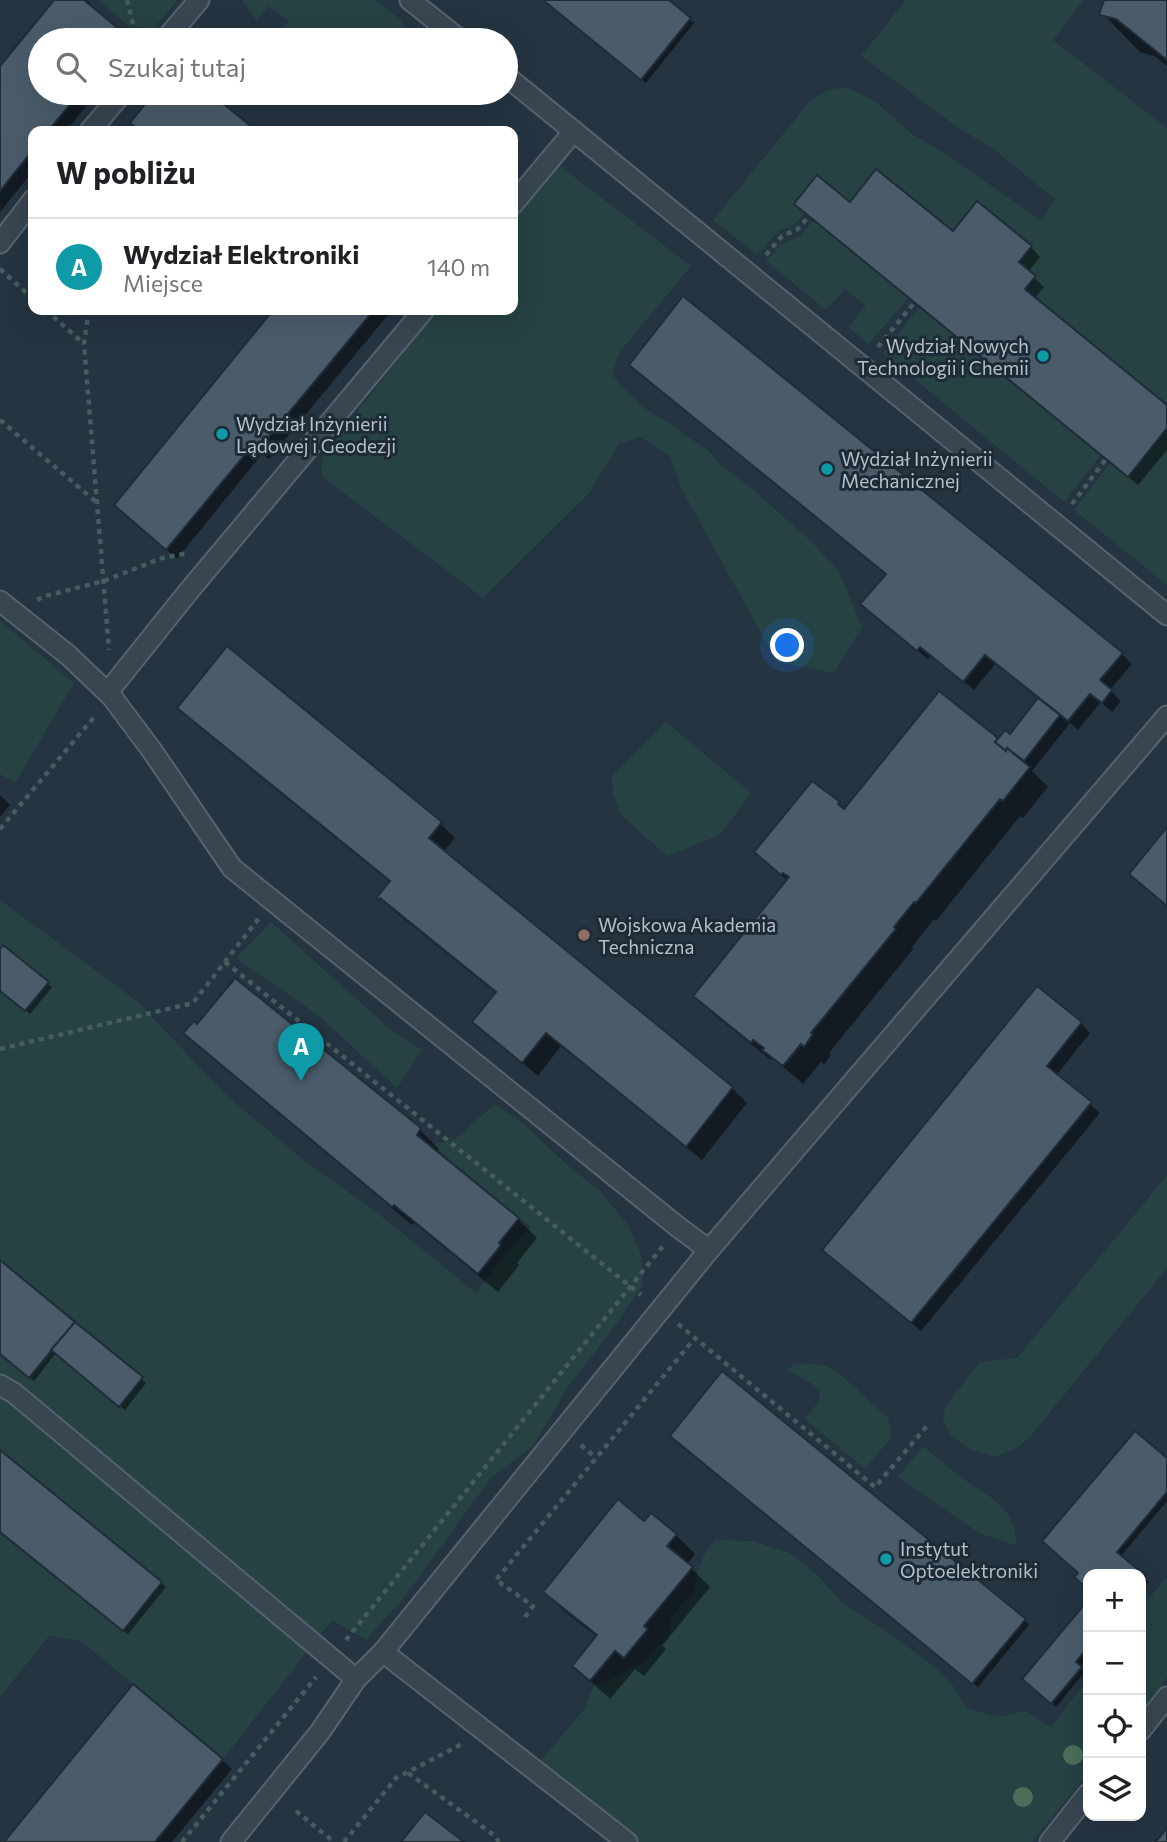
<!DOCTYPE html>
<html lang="pl">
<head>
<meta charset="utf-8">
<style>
  :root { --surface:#fff; --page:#f2f2f2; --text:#202124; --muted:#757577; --line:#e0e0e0; --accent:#4f6a86 }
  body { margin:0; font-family:Commissioner,sans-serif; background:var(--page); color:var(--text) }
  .controls { position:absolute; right:21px; bottom:21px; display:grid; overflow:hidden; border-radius:14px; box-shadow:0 7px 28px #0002 }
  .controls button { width:63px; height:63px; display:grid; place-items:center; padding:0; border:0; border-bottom:2px solid var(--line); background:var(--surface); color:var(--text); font:35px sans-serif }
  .you { position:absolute; left:788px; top:646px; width:24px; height:24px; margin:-18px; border:5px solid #fff; border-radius:50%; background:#1a73e8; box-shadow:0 0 0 10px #1a73e833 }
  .badge { display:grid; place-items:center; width:46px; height:46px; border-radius:50%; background:var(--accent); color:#fff; font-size:23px; font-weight:700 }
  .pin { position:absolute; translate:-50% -58px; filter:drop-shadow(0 2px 4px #0008) }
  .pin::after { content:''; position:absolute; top:37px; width:24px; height:21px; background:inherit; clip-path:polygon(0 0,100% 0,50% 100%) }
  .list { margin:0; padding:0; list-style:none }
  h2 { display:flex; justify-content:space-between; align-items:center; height:91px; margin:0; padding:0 28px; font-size:30px }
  h2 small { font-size:23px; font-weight:400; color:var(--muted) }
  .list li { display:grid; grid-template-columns:46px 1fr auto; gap:21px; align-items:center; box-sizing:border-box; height:98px; padding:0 28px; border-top:2px solid var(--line) }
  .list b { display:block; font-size:26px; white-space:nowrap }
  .list p { margin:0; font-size:23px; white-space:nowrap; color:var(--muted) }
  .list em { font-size:23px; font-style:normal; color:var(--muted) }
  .icon { flex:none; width:38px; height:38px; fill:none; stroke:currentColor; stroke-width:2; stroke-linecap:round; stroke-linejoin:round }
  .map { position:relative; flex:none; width:1167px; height:1842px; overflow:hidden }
  .search { position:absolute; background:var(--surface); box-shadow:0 7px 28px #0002; left:28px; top:28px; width:490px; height:77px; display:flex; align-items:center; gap:18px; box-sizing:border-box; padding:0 24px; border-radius:38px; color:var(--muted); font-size:26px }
  .panel { position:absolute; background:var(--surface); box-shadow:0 7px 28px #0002; left:28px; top:126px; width:490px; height:189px; border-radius:14px }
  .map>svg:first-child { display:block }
  .green { fill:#264242 }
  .shadow { fill:#0007 }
  .building { fill:#4a5c6a; stroke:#1f2d38; stroke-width:2 }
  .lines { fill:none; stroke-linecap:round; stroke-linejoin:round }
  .service-casing { stroke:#56636e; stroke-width:23 }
  .path { stroke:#445e5e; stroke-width:4.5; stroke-dasharray:5 5; stroke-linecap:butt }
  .service { stroke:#384651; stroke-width:19 }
  .tree { fill:#4b6e5b }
  .culture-dot { fill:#0f9aa8; stroke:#1d2b36; stroke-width:2.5 }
  .education-dot { fill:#8d6e63; stroke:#1d2b36; stroke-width:2.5 }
  .labels { text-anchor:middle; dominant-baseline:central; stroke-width:6; stroke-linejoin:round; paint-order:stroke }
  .poi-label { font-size:19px; fill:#b5c0cb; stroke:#1d2b36; text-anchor:start }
</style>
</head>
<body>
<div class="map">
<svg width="1167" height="1842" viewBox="0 0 1167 1842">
  <rect width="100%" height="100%" fill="#243441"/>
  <g class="green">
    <path d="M100,0H177L153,30L126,24Z"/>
    <path d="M242,0H376L401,20L406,31L404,40H280L277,37L288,21L268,6L257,21Z"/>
    <path d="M906,0H1083L1053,40L1167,128V405L1025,289L1036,276L1019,262L1032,246L977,201L953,231L876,169L850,202L817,175L794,203L805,213L791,227L779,230L757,255L713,220L810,101L828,90L845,87L861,94L876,102L912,134L941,151L1042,221L1055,199L992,148L960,129L861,56Z"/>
    <path d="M556,163L691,266L619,353L612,375L624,389L647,410L676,427L683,434L708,450L720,464L751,488L811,541L839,571L862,627L834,673L777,662L681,488L670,456L640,437L619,444L590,492L483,598L321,476L323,454L438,310H513V217Z"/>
    <path d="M814,220L908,298L869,344L848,327L866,306L845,289L826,310L766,261L781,245L801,235Z"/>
    <path d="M919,307L1101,455L1064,502L883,353Z"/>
    <path d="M1167,428V585L1074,510L1110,463L1128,477Z"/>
    <path d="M0,621L74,683L15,783L0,774Z"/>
    <path d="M666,722L751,793L720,835L667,856L622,816L613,795L612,776Z"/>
    <path d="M0,900L137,1001L227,1096L306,1162L374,1210L476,1293L507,1252L531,1227L432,1145L455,1139L495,1104L525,1125L565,1163L600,1191L628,1225L641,1254L643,1285L609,1334L570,1384L533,1446L491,1478L403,1599L366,1640L332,1620L223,1759L81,1641L49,1636L0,1697Z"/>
    <path d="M271,922L390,1029L422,1050L397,1088L319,1016L236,958Z"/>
    <path d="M1167,1175V1268L1030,1437L1017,1448L995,1457L969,1449L951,1435L943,1421L945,1407L980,1362L1017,1358Z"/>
    <path d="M804,1363L825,1365L841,1375L888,1418L891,1430L890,1439L865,1469L805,1419L819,1401L820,1391L809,1382L787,1370L793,1365Z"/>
    <path d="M923,1446C935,1455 945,1465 957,1474C987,1498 1014,1501 1017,1546L979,1533L898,1477Z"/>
    <path d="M715,1540L753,1541L790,1553L817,1575L843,1603L883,1629L931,1664L953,1686L967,1708L996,1717L1026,1711L1051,1727L1088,1678V1774L1032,1842H639L537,1765L585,1708L594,1684L611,1679L646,1662L656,1648L668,1638L671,1619L681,1604L694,1594C698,1571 699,1558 715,1540Z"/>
    <path d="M1165,1578L1167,1580V1678L1141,1710V1609Z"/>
  </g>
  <g class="shadow">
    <path d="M56,0H87L91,3L89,6L129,40H40V93H97L66,131H33V171L0,212V70Z"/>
    <path d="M544,0H667L694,23L646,83Z"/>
    <path d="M1106,0H1167V66L1156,57L1140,52L1102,13Z"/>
    <path d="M157,93H207L254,131H141L132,123Z"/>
    <path d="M850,204L953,234L1031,247L1040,257L1028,272L1044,287L1034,299L1167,407V450L1138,485L806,213Z"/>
    <path d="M276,310H392L269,459L262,454L177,559L117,505Z"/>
    <path d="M872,614L1122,654L1132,664L1110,690L1121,701L1112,712L1101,702L1078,730L1070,723L1032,771L1048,787L1023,818L1020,816L936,921L934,919L912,947L913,949L829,1053L831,1055L824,1065L821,1062L803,1084L773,1058L771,1060L714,1015L695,996L788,881L756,852L812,783L845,810L940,693L999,741L1010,736L1040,699L996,663L974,690L931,655L928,659Z"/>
    <path d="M180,708L440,823L455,838L443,852L732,1088L747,1103L702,1160L561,1046L538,1076L489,1036L474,1022L497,994L394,911L380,897L391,883L194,723Z"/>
    <path d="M0,795L10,805L0,817Z"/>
    <path d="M0,952L52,987L30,1014L0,990Z"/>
    <path d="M235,980L420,1130L439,1149L436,1153L518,1219L537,1238L517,1263L519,1265L498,1292L414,1223L412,1225L205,1052L186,1033L198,1027Z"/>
    <path d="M1081,1023L1090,1033L1056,1076L1100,1113L921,1331L834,1259Z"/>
    <path d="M0,1262L146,1383L125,1410L56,1353L34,1381L0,1353Z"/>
    <path d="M676,1440L1024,1620L1029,1625L978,1687Z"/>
    <path d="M0,1453L166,1587L128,1634L0,1530Z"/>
    <path d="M1167,1460V1501L1120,1557L1141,1574H1088V1588L1077,1577Z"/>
    <path d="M651,1515L676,1535L695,1554L687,1564L710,1587L662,1646L666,1649L644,1676L635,1669L610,1699L574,1666L597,1637L564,1611L545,1591L644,1523Z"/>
    <path d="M1141,1574L1149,1582L1141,1592Z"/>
    <path d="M1088,1602V1656L1080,1667L1085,1672L1056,1707L1024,1679Z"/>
    <path d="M222,1760L232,1769L172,1842H6Z"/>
  </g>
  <g class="building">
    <path d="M54,0H84L126,35L122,40H40V93H80L48,131H33V150L0,191V66Z"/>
    <path d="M543,0H669L691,18L641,80Z"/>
    <path d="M1104,0H1167V60L1116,19L1099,15Z"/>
    <path d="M154,93H210L257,131H140L130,123Z"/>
    <path d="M876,169L953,231L977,201L1032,246L1019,262L1036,276L1025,289L1167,405V428L1128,477L794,204L817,175L850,202Z"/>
    <path d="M683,296L1123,653L1100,680L1112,690L1102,703L1090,694L1068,721L985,655L963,682L920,647L917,651L860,604L886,574L629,365Z"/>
    <path d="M273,310H374L258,450L252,446L166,550L114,505Z"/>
    <path d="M227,646L442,822L429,838L733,1087L686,1147L546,1033L522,1063L472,1022L496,992L380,898L378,900L376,898L390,881L177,708Z"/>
    <path d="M939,691L998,738L995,742L1006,751L1007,748L1030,767L1003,801L1000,799L916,903L914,902L894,927L896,929L811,1033L813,1034L804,1047L801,1044L783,1066L762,1050L764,1048L753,1040L751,1043L693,996L789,877L783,873L781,875L754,852L812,781L840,802L838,804L844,809Z"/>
    <path d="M1038,698L1060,715L1024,761L1007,748L1006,751L995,742L1005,730L1010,734Z"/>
    <path d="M1167,827V906L1129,874Z"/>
    <path d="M3,945L49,982L25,1011L0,991V949Z"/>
    <path d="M235,978L421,1128L417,1135L519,1218L499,1243L501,1245L478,1274L394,1205L392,1207L183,1033L194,1021L197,1024Z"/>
    <path d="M1037,986L1082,1022L1047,1066L1092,1102L911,1323L822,1250Z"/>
    <path d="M0,1260L75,1322L29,1378L0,1354Z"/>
    <path d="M75,1322L143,1377L119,1407L51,1350Z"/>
    <path d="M722,1371L1026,1619L972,1684L670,1436Z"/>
    <path d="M1135,1431L1167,1458V1492L1117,1552L1146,1576L1141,1582V1574H1088V1589L1074,1577L1078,1573L1042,1541Z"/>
    <path d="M0,1450L162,1582L123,1631L0,1532Z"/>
    <path d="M618,1499L644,1521L651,1513L677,1534L667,1546L693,1567L644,1626L648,1629L624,1658L615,1651L590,1681L572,1666L597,1635L543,1592Z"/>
    <path d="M1088,1600V1647L1076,1662L1082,1667L1051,1704L1022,1679Z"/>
    <path d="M133,1684L223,1759L155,1842H4Z"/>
    <path d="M425,1812L464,1842H401Z"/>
    <path d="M1167,1828V1842H1155L1159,1838Z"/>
  </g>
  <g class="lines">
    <g class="service-casing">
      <g id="service">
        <path d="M410,0L460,40"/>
        <path d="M165,40L199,0"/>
        <path d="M506,76L1167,615"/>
        <path d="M90,131L122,93"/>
        <path d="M513,204L574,131"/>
        <path d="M0,243L33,200"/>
        <path d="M0,601L68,655L112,697L153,752L232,868L678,1227L709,1250"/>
        <path d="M108,692L188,592L424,310"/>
        <path d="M0,1385L14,1393L356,1679"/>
        <path d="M383,1652L627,1842"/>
        <path d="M1141,1730L1167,1697"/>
        <path d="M231,1842L320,1732L356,1679L383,1652L709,1250L1167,716"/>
        <path d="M1050,1842L1088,1794"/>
      </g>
    </g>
    <g class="path">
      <path d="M127,0L137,40"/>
      <path d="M766,255L782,236L798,229L809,216"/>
      <path d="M0,269L33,299"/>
      <path d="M46,310L84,344"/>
      <path d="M89,310L84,344L109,650"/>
      <path d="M878,347L914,303"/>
      <path d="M0,420L95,501"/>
      <path d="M1072,504L1106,459"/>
      <path d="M37,600L45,596L104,581L162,558L188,553"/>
      <path d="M0,829L95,716"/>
      <path d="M225,962L641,1295"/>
      <path d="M0,1049L193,1003L259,918"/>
      <path d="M678,1324L875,1487L927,1426"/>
      <path d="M581,1445L596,1458"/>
      <path d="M525,1617L533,1606L496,1580L694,1339"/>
      <path d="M346,1640L663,1246"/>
      <path d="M408,1773L494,1835L499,1842"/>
      <path d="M296,1811L334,1842"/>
      <path d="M182,1842L316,1677"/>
      <path d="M344,1842L396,1778L462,1744"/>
    </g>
    <use href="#service" class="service"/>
  </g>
  <g class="tree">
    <circle cx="1073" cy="1755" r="10"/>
    <circle cx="1023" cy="1797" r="10"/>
  </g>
  <g class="culture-dot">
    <circle cx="1043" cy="356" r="7"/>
    <circle cx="222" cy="434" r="7"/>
    <circle cx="827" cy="469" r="7"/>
    <circle cx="886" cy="1559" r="7"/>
  </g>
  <circle class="education-dot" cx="584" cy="935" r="7"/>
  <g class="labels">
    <g class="poi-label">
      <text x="1029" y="345" text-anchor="end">Wydział Nowych<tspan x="1029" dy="22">Technologii i Chemii</tspan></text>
      <text x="236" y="423">Wydział Inżynierii<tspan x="236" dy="22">Lądowej i Geodezji</tspan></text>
      <text x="841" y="458">Wydział Inżynierii<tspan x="841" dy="22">Mechanicznej</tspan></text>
      <text x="598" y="924">Wojskowa Akademia<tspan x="598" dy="22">Techniczna</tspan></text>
      <text x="900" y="1548">Instytut<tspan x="900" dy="22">Optoelektroniki</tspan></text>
    </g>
  </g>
</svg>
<div class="controls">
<button>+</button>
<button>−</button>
<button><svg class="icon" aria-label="locate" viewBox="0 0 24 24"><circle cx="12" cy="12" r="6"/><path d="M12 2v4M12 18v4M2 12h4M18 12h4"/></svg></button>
<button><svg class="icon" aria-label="layers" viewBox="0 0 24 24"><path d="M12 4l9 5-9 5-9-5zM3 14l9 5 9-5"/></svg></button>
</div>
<div class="you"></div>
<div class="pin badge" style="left:301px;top:1081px;background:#0f9aa8">A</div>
<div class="search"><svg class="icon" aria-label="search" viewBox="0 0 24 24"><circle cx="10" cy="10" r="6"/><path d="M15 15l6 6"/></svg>Szukaj tutaj</div>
<section class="panel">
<h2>W pobliżu<small></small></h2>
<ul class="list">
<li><span class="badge" style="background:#0f9aa8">A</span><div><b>Wydział Elektroniki</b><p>Miejsce</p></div><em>140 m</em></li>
</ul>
</section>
</div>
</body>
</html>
